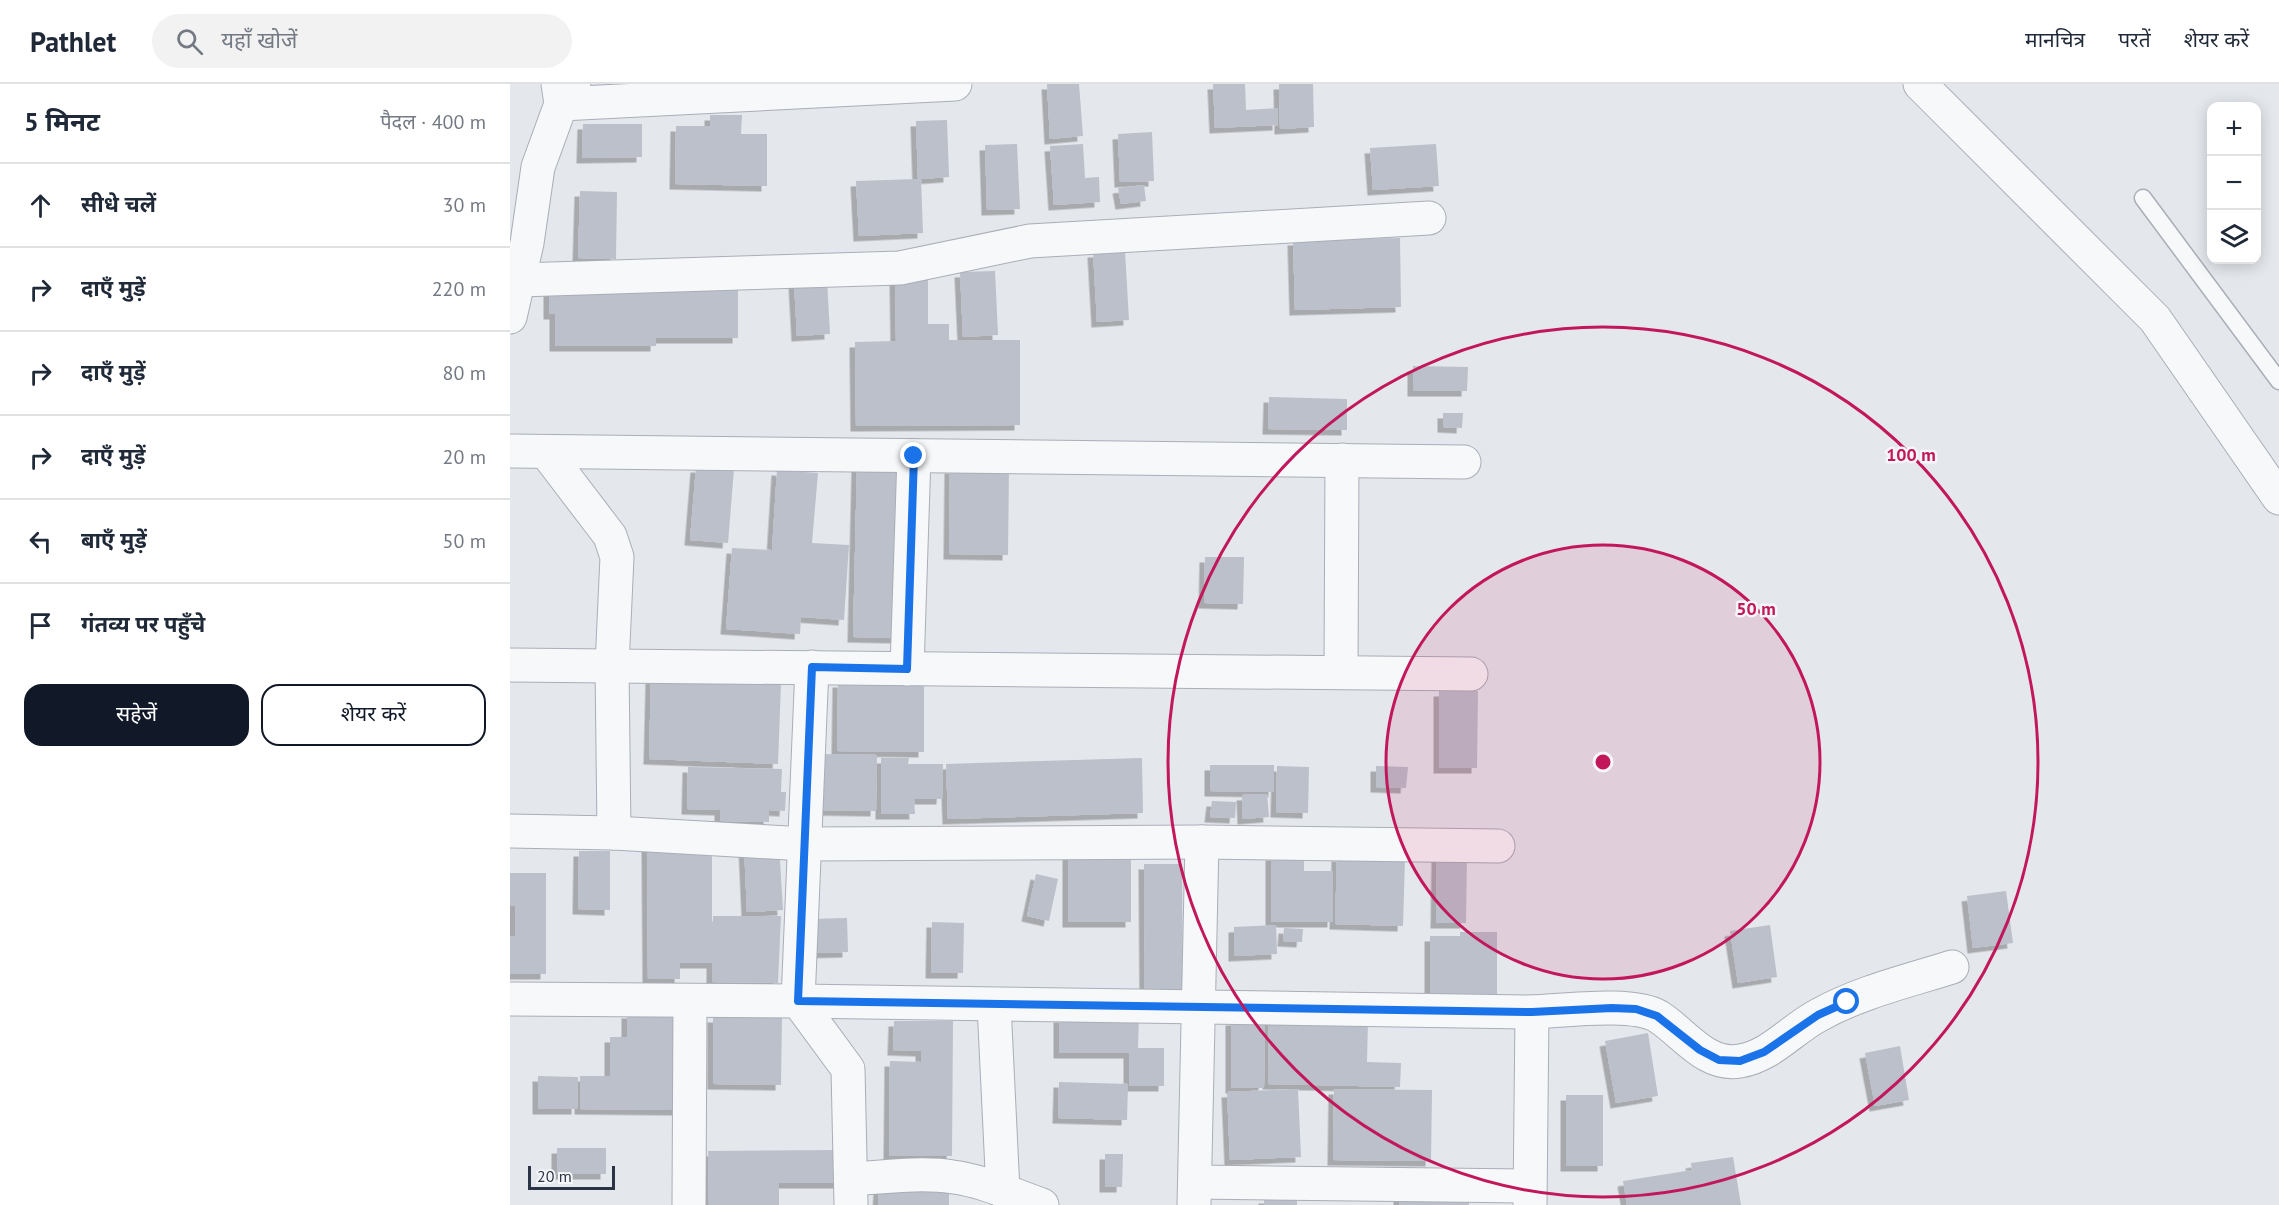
<!DOCTYPE html>
<html lang="hi">
<head>
<meta charset="utf-8">
<style>
  :root { --surface:#fff; --page:#f2f2f3; --text:#1f2937; --muted:#747a83; --line:#e0e1e3; --accent:#111827 }
  body { margin:0; font-family:"PT Sans","Noto Sans Devanagari",sans-serif; background:var(--page); color:var(--text) }
  .controls { position:absolute; right:18px; top:18px; display:grid; overflow:hidden; border-radius:12px; box-shadow:0 3px 15px #0003 }
  .controls button { width:54px; height:54px; display:grid; place-items:center; padding:0; border:0; border-bottom:2px solid var(--line); background:var(--surface); color:var(--text); font:30px sans-serif }
  .scale { position:absolute; left:18px; bottom:15px; width:87px; box-sizing:border-box; padding-left:6px; border:3px solid #2b3445; border-top:0; font-size:16px; line-height:21px; white-space:nowrap; color:#2b3445; -webkit-text-stroke:4px #f4f6f9; paint-order:stroke }
  .stop { position:absolute; width:18px; height:18px; margin:-14px; border:4px solid #1a73e8; border-radius:50%; background:#fff }
  .stop.end { background:#1a73e8; border-color:#fff; box-shadow:0 2px 6px #0008 }
  .list { margin:0; padding:0; list-style:none }
  h2 { display:flex; justify-content:space-between; align-items:center; height:78px; margin:0; padding:0 24px; font-size:26px }
  h2 small { font-size:20px; font-weight:400; color:var(--muted) }
  .list li { display:grid; grid-template-columns:39px 1fr auto; gap:18px; align-items:center; box-sizing:border-box; height:84px; padding:0 24px; border-top:2px solid var(--line) }
  .list b { display:block; font-size:22px; white-space:nowrap }
  .list em { font-size:20px; font-style:normal; color:var(--muted) }
  .actions { display:flex; gap:12px; padding:18px 24px }
  .actions a { flex:1; padding:14px 0; border:2px solid var(--accent); border-radius:18px; text-align:center; font-size:21px; color:var(--accent) }
  .actions .main { background:var(--accent); color:#fff }
  .icon { flex:none; width:33px; height:33px; fill:none; stroke:currentColor; stroke-width:2; stroke-linecap:round; stroke-linejoin:round }
  .map { position:relative; flex:none; width:1769px; height:1121px; overflow:hidden }
  header { display:flex; align-items:center; gap:36px; box-sizing:border-box; height:84px; padding:0 30px; background:var(--surface); border-bottom:2px solid var(--line) }
  header strong { font-size:28px }
  nav { display:flex; gap:33px; margin-inline-start:auto; font-size:21px }
  .search { width:420px; height:54px; background:var(--page); display:flex; align-items:center; gap:15px; box-sizing:border-box; padding:0 21px; border-radius:33px; color:var(--muted); font-size:22px }
  main { display:flex }
  aside { flex:1; background:var(--surface) }
  .map>svg:first-child { display:block }
  .building { fill:#bbc0ca; filter:url(#shadow) }
  .lines { fill:none; stroke-linecap:round; stroke-linejoin:round }
  .service-casing { stroke:#a9aeb7; stroke-width:19 }
  .minor-casing { stroke:#a9aeb7; stroke-width:35 }
  .service { stroke:#f7f8fa; stroke-width:16 }
  .minor { stroke:#f7f8fa; stroke-width:33 }
  .route { stroke:#1a73e8; stroke-width:8 }
  .ring { fill:none; stroke:#c2185b; stroke-width:3 }
  .centre { fill:#c2185b; stroke:#f4f6f9; stroke-width:3 }
  .ring-label { font-size:18px; text-anchor:middle; font-weight:bold; fill:#c2185b; stroke:#f4f6f9; stroke-width:5; stroke-linejoin:round; paint-order:stroke }
</style>
</head>
<body>
<header>
<strong>Pathlet</strong>
<div class="search"><svg class="icon" aria-label="search" viewBox="0 0 24 24"><circle cx="10" cy="10" r="6"/><path d="M15 15l6 6"/></svg>यहाँ खोजें</div>
<nav><a>मानचित्र</a><a>परतें</a><a>शेयर करें</a></nav>
</header>
<main>
<aside>
<h2>5 मिनट<small>पैदल · 400 m</small></h2>
<ul class="list">
<li><svg class="icon" aria-label="ahead" viewBox="0 0 24 24"><path d="M12 20V5M6 11l6-6 6 6"/></svg><div><b>सीधे चलें</b></div><em>30 m</em></li>
<li><svg class="icon" aria-label="right" viewBox="0 0 24 24"><path d="M7 20v-9h11M14 6l5 5-5 5"/></svg><div><b>दाएँ मुड़ें</b></div><em>220 m</em></li>
<li><svg class="icon" aria-label="right" viewBox="0 0 24 24"><path d="M7 20v-9h11M14 6l5 5-5 5"/></svg><div><b>दाएँ मुड़ें</b></div><em>80 m</em></li>
<li><svg class="icon" aria-label="right" viewBox="0 0 24 24"><path d="M7 20v-9h11M14 6l5 5-5 5"/></svg><div><b>दाएँ मुड़ें</b></div><em>20 m</em></li>
<li><svg class="icon" aria-label="left" viewBox="0 0 24 24"><path d="M17 20v-9H6M10 6l-5 5 5 5"/></svg><div><b>बाएँ मुड़ें</b></div><em>50 m</em></li>
<li><svg class="icon" aria-label="arrive" viewBox="0 0 24 24"><path d="M6 21V4h12l-3 4 3 4H6"/></svg><div><b>गंतव्य पर पहुँचे</b></div></li>
</ul>
<div class="actions"><a class="main">सहेजें</a><a>शेयर करें</a></div>
</aside>
<div class="map">
<svg width="1769" height="1121" viewBox="0 0 1769 1121">
  <defs>
    <filter id="shadow"><feDropShadow dx="-5.5" dy="5.5" stdDeviation="0" flood-color="#0004"/></filter>
  </defs>
  <rect width="100%" height="100%" fill="#e4e7ec"/>
  <g class="building">
    <path d="M537,0H569L573,52L540,55Z"/>
    <path d="M703,0H735L736,26L768,24V41L705,44Z"/>
    <path d="M769,0H803L804,43L770,45Z"/>
    <path d="M200,31H232L231,50H257V102L165,100L166,42H200Z"/>
    <path d="M437,36L439,93L411,95L413,149L349,152L346,97L408,95L406,37Z"/>
    <path d="M73,40H132V73L72,74Z"/>
    <path d="M642,48L644,97L610,98L608,50Z"/>
    <path d="M507,60L510,125L477,126L475,61Z"/>
    <path d="M573,60L575,94L589,93L590,118L544,121L540,62Z"/>
    <path d="M926,60L929,102L863,106L860,64Z"/>
    <path d="M634,101L636,117L611,120L608,104Z"/>
    <path d="M70,107L107,108L106,175L68,174Z"/>
    <path d="M890,154L891,223L785,226L783,156Z"/>
    <path d="M615,167L619,236L587,238L583,168Z"/>
    <path d="M485,187L488,251L453,253L450,188Z"/>
    <path d="M385,192H418V240H439V256H510V341L346,342L345,258L386,257Z"/>
    <path d="M317,196L320,250L287,252L284,198Z"/>
    <path d="M228,203V254H146V262H45V230H39V204Z"/>
    <path d="M903,282L958,283L957,307H903Z"/>
    <path d="M759,313L837,315V346L758,345Z"/>
    <path d="M933,329H953L952,344L933,343Z"/>
    <path d="M347,381L395,383L390,554L343,553Z"/>
    <path d="M186,383L224,385L218,459L180,456Z"/>
    <path d="M440,384H499L498,471L439,470Z"/>
    <path d="M267,386L308,389L302,459L339,461L334,536L291,533L290,550L216,545L222,464L262,466Z"/>
    <path d="M695,473H734L733,520L694,519Z"/>
    <path d="M141,594L271,599L268,680L139,675Z"/>
    <path d="M328,598H414V668L327,667Z"/>
    <path d="M929,607H968L967,684H929Z"/>
    <path d="M310,670L367,671L366,727L309,726Z"/>
    <path d="M371,674H399L398,680H433L432,715H404L405,730H371Z"/>
    <path d="M632,674L633,729L438,735L436,680Z"/>
    <path d="M700,681H764V708L700,707Z"/>
    <path d="M767,682L799,683L798,729L766,728Z"/>
    <path d="M866,682L898,683L896,704L866,703Z"/>
    <path d="M178,683L272,685L271,708H276L275,727L259,726V738L210,737V726L177,725Z"/>
    <path d="M757,710L759,733L733,735L732,711Z"/>
    <path d="M702,717L726,718L725,734L700,733Z"/>
    <path d="M137,759H202V859L203,832H271L268,899L202,898V879H170V895H138Z"/>
    <path d="M269,761L273,826L237,828L234,762Z"/>
    <path d="M69,767H100V826L68,825Z"/>
    <path d="M558,769L621,770V838H558Z"/>
    <path d="M927,770H957L956,839H926Z"/>
    <path d="M761,771H794V787H823V838H761Z"/>
    <path d="M827,772L895,774L893,842L825,840Z"/>
    <path d="M634,780H672L673,917H635Z"/>
    <path d="M0,789H36V890H0V852H5V822H0Z"/>
    <path d="M526,790L548,795L539,837L517,832Z"/>
    <path d="M1496,807L1503,859L1463,864L1457,812Z"/>
    <path d="M337,834L338,868L302,869L300,835Z"/>
    <path d="M422,838L454,839L453,889H421Z"/>
    <path d="M766,841L767,870L724,872V843Z"/>
    <path d="M1260,841L1267,893L1228,899L1220,847Z"/>
    <path d="M774,844L793,845L792,858L773,857Z"/>
    <path d="M950,848H987V918H920V852H950Z"/>
    <path d="M117,929H170L169,1026L70,1025V992H100V953H117Z"/>
    <path d="M203,933L272,934L271,1001L203,1000Z"/>
    <path d="M549,933L629,934L628,964H654V1002H619V969H549Z"/>
    <path d="M759,935L858,937L857,978L891,979L890,1003L758,1000Z"/>
    <path d="M721,936H755L754,1004H721Z"/>
    <path d="M384,937H443L442,1072H379L380,977L411,978V967L383,966Z"/>
    <path d="M1138,949L1148,1012L1106,1019L1095,957Z"/>
    <path d="M1390,962L1399,1016L1365,1022L1355,969Z"/>
    <path d="M28,992L68,993L67,1025H28Z"/>
    <path d="M549,998L618,1000L617,1036L548,1034Z"/>
    <path d="M788,1005L791,1073L720,1076L717,1008Z"/>
    <path d="M824,1005L922,1006L921,1077L823,1076Z"/>
    <rect x="1056" y="1011" width="37" height="71"/>
    <rect x="47" y="1064" width="49" height="26"/>
    <path d="M335,1066V1099H269V1121H199L198,1067Z"/>
    <path d="M595,1070H613L612,1103H595Z"/>
    <path d="M1223,1073L1231,1121H1117L1113,1097L1182,1086L1181,1079Z"/>
    <path d="M369,1103L439,1104V1121H368Z"/>
    <rect x="889" y="1110" width="70" height="11"/>
    <path d="M754,1114L787,1115V1121H754Z"/>
  </g>
  <g class="lines">
    <g class="service-casing">
      <path id="service" d="M1633,114L1769,297"/>
    </g>
    <g class="minor-casing">
      <g id="minor">
        <path d="M48,0L51,20L445,0"/>
        <path d="M1410,0L1645,235L1769,414"/>
        <path d="M9,196L390,184L520,157L919,134"/>
        <path d="M0,233L17,159L28,83L51,20L64,4"/>
        <path d="M0,367L954,378"/>
        <path d="M36,368L100,452L107,473L102,582L104,749"/>
        <path d="M0,581L961,590"/>
        <path d="M302,583L288,917L338,985L341,1121"/>
        <path d="M397,585L404,372"/>
        <path d="M831,588L832,376"/>
        <path d="M0,747L104,749L295,760L692,758L988,762"/>
        <path d="M0,915L288,917L1022,928C1052,927 1124,917 1149,933C1174,949 1196,983 1230,977C1261,972 1282,945 1309,931C1350,908 1398,897 1442,883"/>
        <path d="M484,921L493,1107"/>
        <path d="M342,1095C375,1093 411,1088 443,1093C474,1097 503,1111 532,1121"/>
        <path d="M685,1098L1019,1102"/>
        <path d="M179,1121L180,918"/>
        <path d="M684,1121L692,758"/>
        <path d="M1020,1121L1022,928"/>
      </g>
    </g>
    <use href="#service" class="service"/>
    <use href="#minor" class="minor"/>
  </g>
  <g class="lines">
    <path class="route" d="M404,372L397,585L302,583L288,917L1022,928L1102,924L1126,925L1147,932L1190,966L1209,976L1230,977L1254,968L1308,931L1337,918"/>
  </g>
  <circle cx="1093" cy="678" r="217" fill="#c2185b" fill-opacity=".12"/>
  <g class="ring">
    <circle cx="1093" cy="678" r="217"/>
    <circle cx="1093" cy="678" r="435"/>
  </g>
  <circle cx="1093" cy="678" r="9" class="centre"/>
  <g class="ring-label">
    <text x="1401" y="377">100 m</text>
    <text x="1246" y="531">50 m</text>
  </g>
</svg>
<div class="controls">
<button>+</button>
<button>−</button>
<button><svg class="icon" aria-label="layers" viewBox="0 0 24 24"><path d="M12 4l9 5-9 5-9-5zM3 14l9 5 9-5"/></svg></button>
</div>
<div class="scale">20 m</div>
<div class="stop" style="left:1337px;top:918px"></div>
<div class="stop end" style="left:404px;top:372px"></div>
</div>
</main>
</body>
</html>
